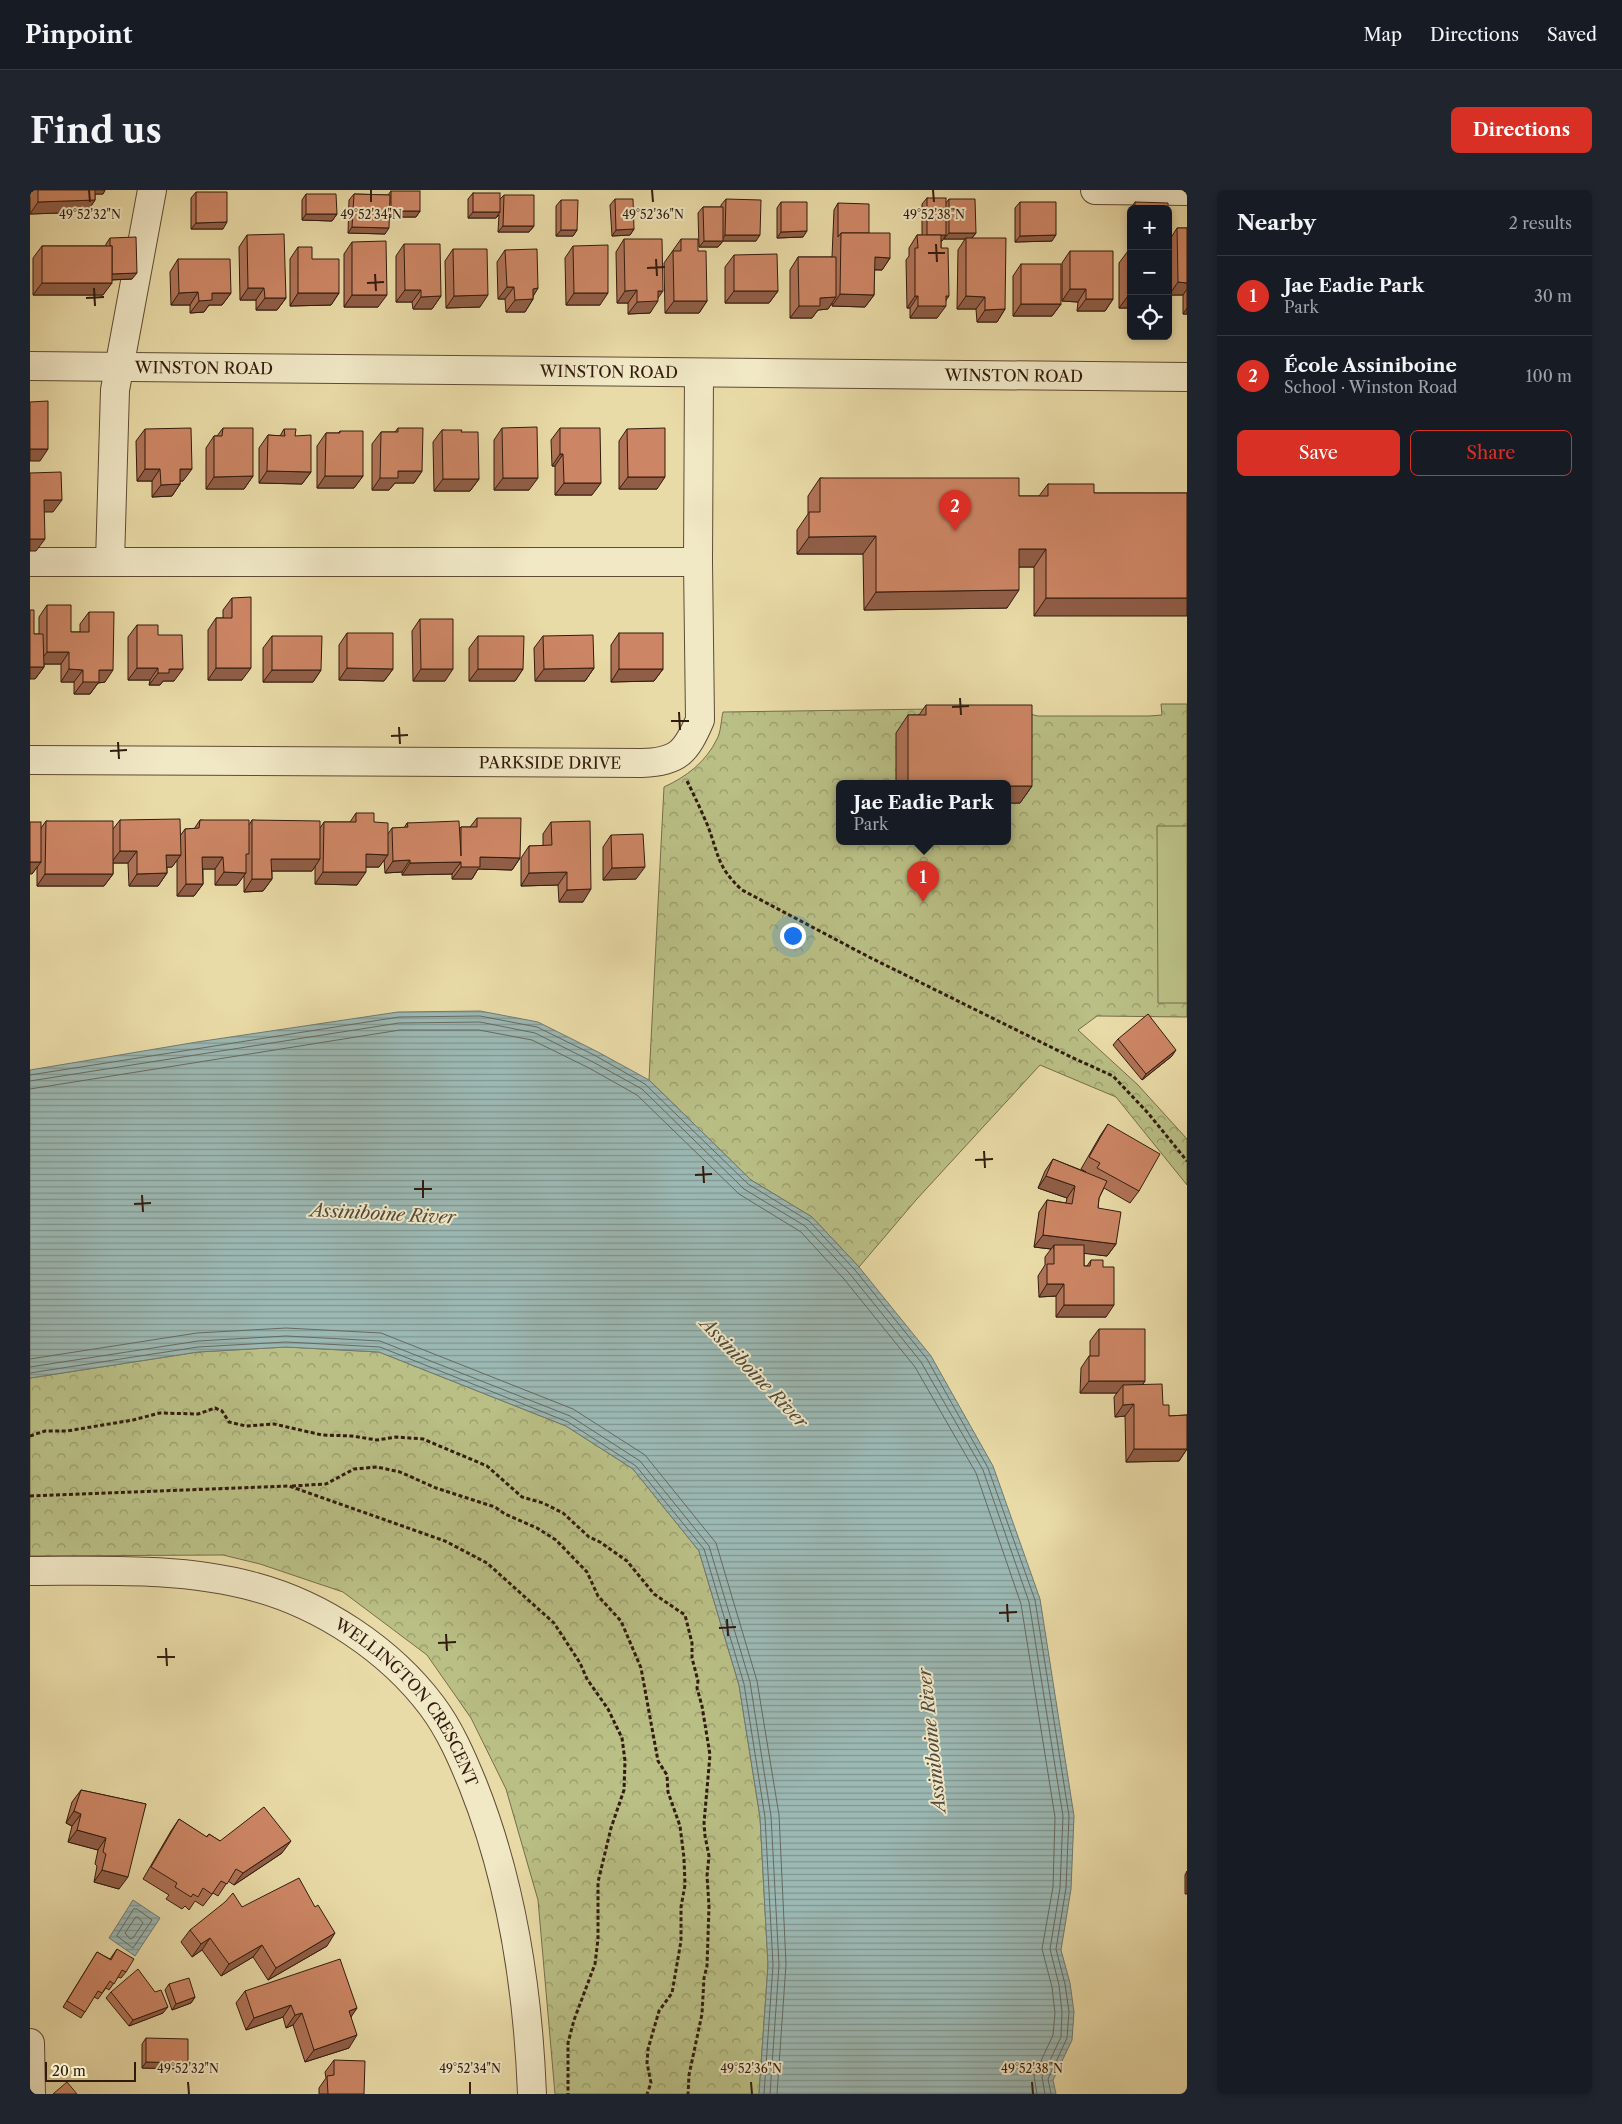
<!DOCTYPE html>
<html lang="en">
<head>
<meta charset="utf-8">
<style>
  :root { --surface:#171b24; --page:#20242c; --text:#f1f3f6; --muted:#9ea1a6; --line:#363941; --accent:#d93025 }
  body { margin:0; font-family:"Libre Caslon Text",serif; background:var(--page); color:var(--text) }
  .controls { position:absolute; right:15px; top:15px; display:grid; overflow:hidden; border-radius:8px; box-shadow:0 2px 8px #0003 }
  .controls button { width:45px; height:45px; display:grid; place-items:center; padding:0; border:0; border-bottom:1px solid var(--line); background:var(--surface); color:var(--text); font:25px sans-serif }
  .scale { position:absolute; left:15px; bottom:12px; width:91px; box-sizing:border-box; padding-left:5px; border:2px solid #321b0e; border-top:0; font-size:14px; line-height:18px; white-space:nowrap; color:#321b0e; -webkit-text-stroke:4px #f1e8c6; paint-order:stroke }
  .you { position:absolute; left:762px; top:745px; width:18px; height:18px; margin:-12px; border:4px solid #fff; border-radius:50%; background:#1a73e8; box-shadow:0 0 0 8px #1a73e833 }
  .badge { display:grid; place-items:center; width:32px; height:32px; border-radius:50%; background:var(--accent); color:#fff; font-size:16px; font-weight:700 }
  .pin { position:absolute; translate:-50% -41px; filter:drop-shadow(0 1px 2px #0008) }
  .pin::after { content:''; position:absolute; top:26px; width:18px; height:15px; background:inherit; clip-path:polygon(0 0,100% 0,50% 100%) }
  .popup { position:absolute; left:806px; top:590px; width:175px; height:65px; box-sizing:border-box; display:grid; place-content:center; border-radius:8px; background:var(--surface); filter:drop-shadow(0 1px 4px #0005); font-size:16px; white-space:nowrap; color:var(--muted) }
  .popup b { font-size:19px; color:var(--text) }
  .popup::after { content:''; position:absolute; left:50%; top:100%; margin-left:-10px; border:10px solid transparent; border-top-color:var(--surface) }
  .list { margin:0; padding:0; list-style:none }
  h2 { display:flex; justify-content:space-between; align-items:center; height:65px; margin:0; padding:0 20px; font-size:21px }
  h2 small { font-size:16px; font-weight:400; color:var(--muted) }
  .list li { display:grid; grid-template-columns:32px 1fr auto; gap:15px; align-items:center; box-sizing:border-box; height:80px; padding:0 20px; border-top:1px solid var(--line) }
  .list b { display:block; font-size:19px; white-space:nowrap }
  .list p { margin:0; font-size:16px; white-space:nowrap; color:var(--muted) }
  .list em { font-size:16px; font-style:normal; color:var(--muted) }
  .actions { display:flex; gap:10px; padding:15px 20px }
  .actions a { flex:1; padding:11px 0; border:1px solid var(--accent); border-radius:8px; text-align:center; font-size:18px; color:var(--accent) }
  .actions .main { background:var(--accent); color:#fff }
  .icon { flex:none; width:28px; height:28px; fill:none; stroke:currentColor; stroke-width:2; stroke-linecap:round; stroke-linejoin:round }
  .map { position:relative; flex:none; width:1157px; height:1904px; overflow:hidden; border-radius:8px }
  header { display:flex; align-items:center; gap:30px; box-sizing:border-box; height:70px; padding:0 25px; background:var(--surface); border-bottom:1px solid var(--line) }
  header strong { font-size:24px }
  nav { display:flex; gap:28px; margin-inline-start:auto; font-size:18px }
  .intro { display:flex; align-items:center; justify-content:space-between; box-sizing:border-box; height:120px; padding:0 30px }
  h1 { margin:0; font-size:35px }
  .button { padding:12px 22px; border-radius:8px; background:var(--accent); color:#fff; font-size:18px; font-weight:700 }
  main { display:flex; gap:30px; padding:0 30px }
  aside { flex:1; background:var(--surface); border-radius:8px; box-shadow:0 2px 8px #0003 }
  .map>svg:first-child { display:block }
  .park { fill:url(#park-crowns); stroke:#766d4a; fill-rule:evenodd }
  .garden { fill:#b9bf85; stroke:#766d4a }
  .water { fill:url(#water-rules); stroke:#727971 }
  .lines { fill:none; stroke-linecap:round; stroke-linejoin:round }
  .shore { stroke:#676a60; stroke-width:1 }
  .minor-casing { stroke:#604b34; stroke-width:30 }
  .path { stroke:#321b0e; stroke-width:3; stroke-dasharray:4 2.5; stroke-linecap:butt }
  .minor { stroke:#f1e8c6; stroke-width:28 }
  .wall { fill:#b07357; stroke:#321b0e }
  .shaded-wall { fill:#905e47; stroke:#321b0e }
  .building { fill:#cd8665; stroke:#321b0e }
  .ticks { fill:none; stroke:#321b0e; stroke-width:2 }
  .labels { text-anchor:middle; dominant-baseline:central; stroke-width:4; stroke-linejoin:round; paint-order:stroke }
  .street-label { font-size:16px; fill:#321b0e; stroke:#f1e8c6 }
  .water-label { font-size:18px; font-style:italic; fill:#524a40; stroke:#f1e8c6 }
  .ticks-label { font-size:12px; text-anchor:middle; fill:#321b0e; stroke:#f1e8c6; stroke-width:4; stroke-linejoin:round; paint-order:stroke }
</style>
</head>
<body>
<header>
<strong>Pinpoint</strong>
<nav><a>Map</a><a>Directions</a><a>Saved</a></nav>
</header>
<div class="intro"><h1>Find us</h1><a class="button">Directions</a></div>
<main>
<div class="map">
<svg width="1157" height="1904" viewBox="0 0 1157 1904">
  <defs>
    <pattern id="park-crowns" width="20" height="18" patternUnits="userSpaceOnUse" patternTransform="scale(1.25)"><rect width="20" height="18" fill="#b9bf85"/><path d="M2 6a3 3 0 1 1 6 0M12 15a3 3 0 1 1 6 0" fill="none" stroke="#979a6b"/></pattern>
    <pattern id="water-rules" width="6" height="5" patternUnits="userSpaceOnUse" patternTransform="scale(1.25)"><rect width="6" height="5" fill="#9cb8b3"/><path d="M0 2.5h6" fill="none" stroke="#809590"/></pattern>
  </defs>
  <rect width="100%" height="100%" fill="#e9dba7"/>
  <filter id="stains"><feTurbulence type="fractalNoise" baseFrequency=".004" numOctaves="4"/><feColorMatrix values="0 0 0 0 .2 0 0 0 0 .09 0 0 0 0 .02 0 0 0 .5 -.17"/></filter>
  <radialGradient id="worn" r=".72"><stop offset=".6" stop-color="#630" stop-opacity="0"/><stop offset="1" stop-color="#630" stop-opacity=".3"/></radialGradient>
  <g class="park">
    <path d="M1131,514H1157V827L1067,826L1048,840L1108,895L1157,949V995L1086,907L1010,875L886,1010L829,1077L782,1027L721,990L619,890L634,597C656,587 676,572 687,549C691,542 691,530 693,522L975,518L1008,526H1119L1132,525ZM809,593H977V651H809Z"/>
    <path d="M256,1157L349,1162L536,1236L603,1279L669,1361L709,1495L730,1627L738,1775L729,1904H525L508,1710L476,1599L441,1528L397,1465L313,1402L230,1374L193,1365L0,1366V1188L168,1162Z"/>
  </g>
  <path class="garden" d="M1127,636H1157V813H1128Z"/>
  <g class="water">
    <path d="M450,821L508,832L568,862L619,890L721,990L782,1027L829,1077L901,1166L963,1276L1010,1409L1044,1626L1041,1699L1031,1760L1040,1793L1044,1822L1042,1850L1023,1890L1026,1904H729L738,1775L730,1627L709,1495L669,1361L603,1279L536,1236L349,1162L256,1157L168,1162L0,1188V880L167,852L368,822Z"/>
    <path d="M103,1710L130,1728L105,1766L79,1748Z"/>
  </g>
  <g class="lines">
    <g class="shore">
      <path d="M0,885L369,827L450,826L507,837L566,866L615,894L718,994L779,1031L825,1080L897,1169L958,1278L1005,1410L1039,1626L1036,1698L1026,1759L1035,1794L1039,1822L1037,1848L1018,1889L1021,1904"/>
      <path d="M0,891L369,833L450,832L505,843L563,872L612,899L714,999L775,1036L820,1084L891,1172L953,1280L999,1412L1033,1626L1030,1698L1020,1759L1029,1795L1032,1822L1031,1847L1012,1887L1015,1904"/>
      <path d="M0,899L370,840H449L502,850L559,878L607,905L709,1004L771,1042L814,1089L885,1177L946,1283L991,1414L1025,1627L1023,1697L1012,1759L1022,1797L1025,1823L1023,1845L1004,1886L1007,1904"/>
      <path d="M0,1169L167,1143L256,1138L351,1143L543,1219L615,1265L686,1353L727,1491L749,1625L756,1774L747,1904"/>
      <path d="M0,1177L168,1151L256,1146L350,1151L540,1226L610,1271L679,1356L720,1492L741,1626L749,1775L740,1904"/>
      <path d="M0,1183L168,1157L256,1152L350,1157L538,1232L606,1276L674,1359L714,1494L735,1627L743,1775L734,1904"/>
      <path d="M104,1719H107L122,1730L103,1758L87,1746Z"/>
      <path d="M108,1727L113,1733L103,1748L100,1749L95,1743L105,1728Z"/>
    </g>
    <g class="minor-casing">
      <g id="minor">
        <path d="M1065,0L1157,1"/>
        <path id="s1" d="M0,176L1157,187"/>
        <path d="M0,372H668"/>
        <path d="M80,372L85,200L122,0"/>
        <path id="s2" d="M0,570L612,573C648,572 656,562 670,530L668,372L669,183"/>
        <path id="s3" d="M0,1381C74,1381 152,1377 225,1397C292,1415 360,1460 402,1516C420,1540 432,1568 443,1595C482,1693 498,1800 502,1904"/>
        <path d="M0,1853L1,1904"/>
      </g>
    </g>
    <g class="path">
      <path d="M657,591C664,605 671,620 677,634C689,664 686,676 712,700L839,767L1041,867L1083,886L1118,923L1157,971"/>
      <path d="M0,1246L15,1241H37L103,1230L130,1223L168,1224L185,1218L192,1221L199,1232L216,1236L244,1234L292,1245L322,1246L347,1250L366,1247L393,1249L457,1276L492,1307L513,1313L533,1323L559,1347L570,1352L597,1371L624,1404L655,1425L662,1453V1468L668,1491L667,1498L672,1516L680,1565L674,1633L675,1646L679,1666L677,1686L679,1716L677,1776L674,1788L672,1824L659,1885L658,1904"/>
      <path d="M262,1296L296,1294L324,1279L347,1277L370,1282L406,1298L465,1317L475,1324L507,1338L526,1350L557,1382L568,1406L591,1431L611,1478L628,1571L637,1585L638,1602L650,1636L654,1668L655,1695L651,1717V1751L642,1803L629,1821L618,1859L617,1873L621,1893L617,1904"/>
      <path d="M0,1306L259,1296L415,1351L457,1373L524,1433L550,1473L557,1489L578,1519L592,1548L595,1571L594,1600L581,1638L568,1692V1749L565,1774L544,1830L538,1853V1904"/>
    </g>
    <use href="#minor" class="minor"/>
  </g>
  <g class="wall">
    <path d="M0,0H75L73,4H65V10L57,22L0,24Z"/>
    <path d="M361,1L390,21L386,27H359L355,44L318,43L319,10L324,4L358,5Z"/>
    <path d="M166,2L193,39H161V8Z"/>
    <path d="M443,3L470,9L474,5L504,36L499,42H468L469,25L466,28H438V9Z"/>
    <path d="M276,4L307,24L302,31L272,30V10Z"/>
    <path d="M897,8L916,13L919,9L946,43L942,48L975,119L967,132H947L946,119H927L928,60L935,49H914V48L912,51H911V58L916,111L907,128H880V118H877L876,70L879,66V58L887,45H892V14Z"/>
    <path d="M585,9L604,39L600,45L582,46L580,15Z"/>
    <path d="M696,9L726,51H693L688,57H669L668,23L673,17H691V15Z"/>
    <path d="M531,10L547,40L543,46H526V16Z"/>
    <path d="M751,12L773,47L747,48V18Z"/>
    <path d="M990,12L1022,51L985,52V18Z"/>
    <path d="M1105,12L1138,19H1101V54V18Z"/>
    <path d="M808,13L839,43L860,68L852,80H844V105L835,117L802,116V113L798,119L788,120L782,128H760V80L768,67H802L804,20Z"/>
    <path d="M1147,38H1157V124H1153V105H1139V51Z"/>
    <path d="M217,45L256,108L247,120H226V110H210L209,57Z"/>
    <path d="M80,48L102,89L82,90L73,105H3V68L12,56H76V54Z"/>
    <path d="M594,49L628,108L620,123L598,124V113H587L586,62Z"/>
    <path d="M651,49L668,61L677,111L669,123H635L634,73Z"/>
    <path d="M322,52L348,117H314V64Z"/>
    <path d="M374,54L411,106L402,119H383L382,112H366V66Z"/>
    <path d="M543,56L570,115H536L535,68Z"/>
    <path d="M268,57L282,69L309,103L301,115L260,116V69Z"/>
    <path d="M423,59L450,117L416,118L415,71Z"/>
    <path d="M475,60L508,98L503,106V109L495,122H476L475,109H468L467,72Z"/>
    <path d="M1040,61L1083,109L1075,121H1047L1048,112L1032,111V73Z"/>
    <path d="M1098,61L1101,118H1089V73Z"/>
    <path d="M704,65L748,101L739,113H695V77Z"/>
    <path d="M148,69L201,103L192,115H179L174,122L160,123V115H141L140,82Z"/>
    <path d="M991,74L1031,114L1022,126H983V86Z"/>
    <path d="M193,238L223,286L214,299H176V258L184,246H187Z"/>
    <path d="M368,238L392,281L384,293H365L359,300H342V254L351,242H365Z"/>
    <path d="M472,238L499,300H464V250Z"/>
    <path d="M530,238L562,305H525V276H522L521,250Z"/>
    <path d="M115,239L153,291H150V294L142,306L122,307V291H107L106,251Z"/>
    <path d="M254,239L281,282L272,294L229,293V258L238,245L250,246Z"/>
    <path d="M597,239L627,299H589V251Z"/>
    <path d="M412,240L431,242L449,289L440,301H404L403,252Z"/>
    <path d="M310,241L333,286L324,298H287V256L296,243H308Z"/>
    <path d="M790,288L989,306H1009L1018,294L1064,303H1157L1004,426V377H989L977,418L834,420L833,364H767V340L778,324V306Z"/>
    <path d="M202,408L212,490H178V440L186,428H193V420Z"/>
    <path d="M17,415L41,442H50V434L59,422L75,492L68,493L60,504H44V492H31V474H14V477L5,489L4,444H9V427Z"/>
    <path d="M390,429L415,491H383L382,441Z"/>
    <path d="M107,435L128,445L144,491H133L130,495H119L120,490H98V447Z"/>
    <path d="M317,443L363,479L354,491L309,490V455Z"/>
    <path d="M589,443L633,479L624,491L581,492V455Z"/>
    <path d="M242,446L291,480L283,492H233V458Z"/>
    <path d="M448,446L493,479L485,491H439V458Z"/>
    <path d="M513,446L564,478L555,491H505L504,458Z"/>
    <path d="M896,515L1002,596L990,613H977V593H866V543L878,525H889Z"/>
    <path d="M326,623L344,632L358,644L362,638H374L377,633L429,639L431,637H440L447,628L490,668L482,680L448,679L442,689H422V684L372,685V682L355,683L354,670L349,677H336L327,695L285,694V676L282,681H242V689L233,701L214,702V685L207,695H185V679H173V694L164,706H147V670L142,677H137V683L128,696H99L98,673H83V684L74,696H7V677L2,684L11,638L16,631L83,639L90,630L150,646L155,639H164L170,630L219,635L222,630L290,638L294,632H320Z"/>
    <path d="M521,632L553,712H529L528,695L491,696V668L499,656H513V644Z"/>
    <path d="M581,645L606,689L573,690V657Z"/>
    <path d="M1088,849L1142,866L1112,890L1083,855Z"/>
    <path d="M1078,934L1109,1001L1100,1013L1074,998L1069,1008L1068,1018L1086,1054L1077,1066L1054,1063V1076H1057L1061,1070L1076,1127H1026V1106L1009,1107L1008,1086L1015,1075V1067L1021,1059L1004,1057L1009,1022L1017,1010L1036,1013L1037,1008L1008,998L1015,981L1023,969L1056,982L1051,979L1070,946Z"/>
    <path d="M1069,1139L1115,1191L1113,1194L1133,1215L1139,1226L1157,1225V1259L1149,1271L1096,1272L1095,1226L1085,1227L1084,1207L1087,1203H1050L1051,1178L1059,1166H1060V1151Z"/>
    <path d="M51,1600L116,1614L89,1699L64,1692L67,1676L65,1674L68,1660L38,1652L42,1636L36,1633L42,1612Z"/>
    <path d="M149,1629L176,1647L179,1644L190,1651L252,1663L204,1695L198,1691L188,1706L183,1703L173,1716L165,1711L159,1720L155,1716L152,1719L136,1709L139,1705L113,1689L141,1641Z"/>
    <path d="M1157,1681V1704H1155V1685Z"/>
    <path d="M212,1717L297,1756L238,1790L223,1767L191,1786L172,1760L162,1767L151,1752L160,1740Z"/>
    <path d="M87,1759L96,1782L91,1788L88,1787L79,1800L76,1798L68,1809L64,1807L51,1828L33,1817L67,1762L80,1769Z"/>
    <path d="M139,1794L165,1807L161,1813L142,1820L135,1800Z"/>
    <path d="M215,1801L327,1818L321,1826L319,1858L275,1872L263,1835L256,1838L253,1827L216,1840L206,1813Z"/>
    <path d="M81,1802L133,1823L99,1836L76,1808Z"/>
    <path d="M116,1848L158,1873L154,1879L112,1878V1854Z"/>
    <path d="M304,1870L334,1904H289V1898L296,1888L295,1882Z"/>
  </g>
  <g class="shaded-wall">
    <path d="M59,0H75L73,4H56Z"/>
    <path d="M65,10L57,22L0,24L8,12Z"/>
    <path d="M361,21H390L386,27H357Z"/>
    <path d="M443,22H470L466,28H438Z"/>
    <path d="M276,24H307L302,31L272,30Z"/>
    <path d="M197,32L193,39H161L166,33Z"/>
    <path d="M473,36H504L499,42H468Z"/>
    <path d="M322,37L359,38L355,44L318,43Z"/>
    <path d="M604,39L600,45L582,46L586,40Z"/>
    <path d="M531,40H547L543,46H526Z"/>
    <path d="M777,41L773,47L747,48L751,42Z"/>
    <path d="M919,43H946L941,49L936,48L935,49H914Z"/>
    <path d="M695,45H730L726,51H693L688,57H669L674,51H691Z"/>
    <path d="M897,45H916L912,51H892Z"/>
    <path d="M1026,45L1022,51L985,52L990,46Z"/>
    <path d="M845,67L860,68L852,80L836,79Z"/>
    <path d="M107,83L102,89L76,90L80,84Z"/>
    <path d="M1148,92L1157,93V99L1153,105H1139Z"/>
    <path d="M12,93H82L73,105H3Z"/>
    <path d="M477,97H484L475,109H468Z"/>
    <path d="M218,98H234L226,110H210Z"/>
    <path d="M508,98L501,110L503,109L495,122H476L485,110L503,99Z"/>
    <path d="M1040,99H1056L1048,112L1032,111Z"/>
    <path d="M375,100H391L382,112H366Z"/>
    <path d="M607,100L598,113H587L595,101Z"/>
    <path d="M628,101H633L626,111H628L620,123L598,124L607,112Z"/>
    <path d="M704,101H748L739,113H695Z"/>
    <path d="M168,102L160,115H141L149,103Z"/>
    <path d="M182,103H201L192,115H179L174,122L160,123L169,111Z"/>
    <path d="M268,103H309L301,115L260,116Z"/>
    <path d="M544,103H578L570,115H536Z"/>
    <path d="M810,104L844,105L835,117L802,116Z"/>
    <path d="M322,105H357L348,117H314Z"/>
    <path d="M458,105L450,117L416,118L424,106Z"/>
    <path d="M411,106L402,119H383L391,107Z"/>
    <path d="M885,106H888L880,118H877Z"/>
    <path d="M916,106H919L912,116H916L907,128H880L888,116Z"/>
    <path d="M936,106L955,107L946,119H927Z"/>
    <path d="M1098,106H1101V118H1089Z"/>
    <path d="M806,107L798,119L788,120L782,128H760L769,116L790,108Z"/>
    <path d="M235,108H256L247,120H226Z"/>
    <path d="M1056,109H1083L1075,121H1047Z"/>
    <path d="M644,111H677L669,123H635Z"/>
    <path d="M991,114H1031L1022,126H983Z"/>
    <path d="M1157,118V124H1153Z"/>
    <path d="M975,119L967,132H947L955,120Z"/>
    <path d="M0,259H18L10,271H0Z"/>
    <path d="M530,264H533L525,276H522Z"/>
    <path d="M115,279H130L122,291H107Z"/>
    <path d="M150,279H162L153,291H142Z"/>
    <path d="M237,281L281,282L272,294L229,293Z"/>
    <path d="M368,281H392L384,293H365L359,300H342L350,288Z"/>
    <path d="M223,286L214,299H176L184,287Z"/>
    <path d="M295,286H333L324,298H287Z"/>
    <path d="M598,287H635L627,299H589Z"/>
    <path d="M473,288H508L499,300H464Z"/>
    <path d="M413,289H449L440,301H404Z"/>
    <path d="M534,293H571L562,305H525Z"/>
    <path d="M150,294L142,306L122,307L131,295Z"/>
    <path d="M14,310H32L23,322H5Z"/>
    <path d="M846,346L833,364H767L779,347Z"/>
    <path d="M0,349H15L6,361H0Z"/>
    <path d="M989,359H1016L1004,377H977Z"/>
    <path d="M989,400L977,418L834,420L846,402Z"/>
    <path d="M1016,408H1157V426H1004Z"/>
    <path d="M17,462H39L31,474H8Z"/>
    <path d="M0,477H14L5,489H0Z"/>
    <path d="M107,478H128L120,490H98Z"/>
    <path d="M186,478H221L212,490H178Z"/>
    <path d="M317,478L363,479L354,491L309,490Z"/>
    <path d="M564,478L555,491H505L514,479Z"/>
    <path d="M39,479L53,480L44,492H31Z"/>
    <path d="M139,479H153L144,491H133L130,495H119L128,483Z"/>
    <path d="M391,479H423L415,491H383Z"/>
    <path d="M448,479H493L485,491H439Z"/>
    <path d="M589,479H633L624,491L581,492Z"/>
    <path d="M69,480H83L75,492L68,493L60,504H44L53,492Z"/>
    <path d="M242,480H291L283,492H233Z"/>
    <path d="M977,596H1002L990,613H977Z"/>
    <path d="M90,661H107L98,673H81Z"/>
    <path d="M336,664L358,665L349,677H327Z"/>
    <path d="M136,665H151L142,677L128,678Z"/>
    <path d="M172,667H193L185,679H164Z"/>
    <path d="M450,667L490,668L482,680L448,679L442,689H422L431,677Z"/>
    <path d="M241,669H290L282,681H233Z"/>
    <path d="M380,670L372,682L355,683L363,671Z"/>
    <path d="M0,672H11L2,684H0Z"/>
    <path d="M431,672L422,684L372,685L380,673Z"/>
    <path d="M615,677L606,689L573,690L582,678Z"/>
    <path d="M194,682L216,683L207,695H185Z"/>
    <path d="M293,682H336L327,695L285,694Z"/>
    <path d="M537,682L528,695L491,696L499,683Z"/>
    <path d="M137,683L128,696H99L107,684Z"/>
    <path d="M15,684H83L74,696H7Z"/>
    <path d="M222,689H242L233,701L214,702Z"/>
    <path d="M156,694H173L164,706H147Z"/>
    <path d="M561,699L553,712H529L537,700Z"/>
    <path d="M1146,860L1142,866L1112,890L1116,884Z"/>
    <path d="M1016,986L1045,996L1037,1008L1008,998Z"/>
    <path d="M1013,1045L1086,1054L1077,1066L1024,1060V1055L1021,1059L1004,1057Z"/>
    <path d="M1017,1094H1034L1026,1106L1009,1107Z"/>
    <path d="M1034,1115H1084L1076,1127H1026Z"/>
    <path d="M1059,1191H1115L1107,1203L1093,1195L1087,1203H1050Z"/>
    <path d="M1104,1214L1095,1226L1085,1227L1093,1215Z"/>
    <path d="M1104,1259H1157L1149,1271L1096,1272Z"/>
    <path d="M44,1621L51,1624L42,1636L36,1633Z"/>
    <path d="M47,1640L76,1648L68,1660L38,1652Z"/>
    <path d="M261,1651L252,1663L204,1695L213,1683Z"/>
    <path d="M72,1680L98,1687L89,1699L64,1692Z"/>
    <path d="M305,1743L297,1756L238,1790L246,1778Z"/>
    <path d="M180,1748L172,1760L162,1767L171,1754Z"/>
    <path d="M232,1755L223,1767L191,1786L199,1774Z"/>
    <path d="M165,1807L161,1813L142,1820L146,1814Z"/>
    <path d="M261,1815L253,1827L216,1840L224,1828Z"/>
    <path d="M138,1817L133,1823L99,1836L103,1830Z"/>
    <path d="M327,1818L319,1830V1821Z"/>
    <path d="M272,1823L263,1835L256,1838L265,1825Z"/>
    <path d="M327,1845L319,1858L275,1872L284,1860Z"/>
    <path d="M116,1872L158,1873L154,1879L112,1878Z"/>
  </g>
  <g class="building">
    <path d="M8,0H65V10L8,12Z"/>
    <rect x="361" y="1" width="29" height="20"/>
    <path d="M166,2H197V32L166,33Z"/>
    <rect x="443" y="3" width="27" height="19"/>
    <path d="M276,4H306L307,24H276Z"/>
    <path d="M324,4L360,5L359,38L322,37Z"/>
    <path d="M474,5H504V36H473Z"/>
    <rect x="897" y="8" width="19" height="37"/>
    <path d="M585,9H603L604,39L586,40Z"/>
    <path d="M696,9L731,10L730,45H695Z"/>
    <path d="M919,9H945L946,43H919Z"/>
    <path d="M531,10H548L547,40H531Z"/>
    <path d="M751,12H777V41L751,42Z"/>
    <path d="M990,12H1026V45L990,46Z"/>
    <path d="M1105,12L1138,13V49V19H1105Z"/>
    <path d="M808,13L839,14V43H811L808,47Z"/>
    <path d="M673,17H693V51H674Z"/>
    <path d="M1147,38H1157V93L1148,92Z"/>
    <path d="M811,43H860V68L845,67L844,105L810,104Z"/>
    <path d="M254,44L256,108H235L234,98H218L217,45Z"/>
    <path d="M887,45H911V58H918L919,106H916V116H888V106H885V58H888Z"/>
    <path d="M106,47L107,83L82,84V56H80V48Z"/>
    <path d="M936,48H976L975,119L955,120V107L936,106Z"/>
    <path d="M594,49H632L633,101H628V111L607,112V100L595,101Z"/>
    <path d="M651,49H668V61H676L677,111H644L643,61H651Z"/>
    <path d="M356,51L357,105H322V52Z"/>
    <path d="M374,54H410L411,106L391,107V100H375Z"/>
    <path d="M578,55V103H544L543,56Z"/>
    <rect x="12" y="56" width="70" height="37"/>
    <path d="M268,57H282V69H309V103H268Z"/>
    <path d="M423,59H457L458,105L424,106Z"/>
    <path d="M507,59L508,98L503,99V109L485,110L484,97H477L475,60Z"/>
    <path d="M1040,61H1083V109H1056V99H1040Z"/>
    <rect x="1098" y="61" width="3" height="45"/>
    <path d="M747,64L748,101H704V65Z"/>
    <path d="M768,67H806V107L790,108V116H769Z"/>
    <path d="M148,69H200L201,103H182V110L169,111L168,102L149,103Z"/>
    <rect x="991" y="74" width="40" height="40"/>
    <path d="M18,211V259H0V212Z"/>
    <path d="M507,237L508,288H473L472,238Z"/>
    <path d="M161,238L162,279H150V294L131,295L130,279H115V239Z"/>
    <path d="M193,238H223V286L184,287V246H192Z"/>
    <path d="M368,238H393L392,281H368V288H350L351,242H368Z"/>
    <path d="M530,238H570L571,293H534L533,264H530Z"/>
    <path d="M635,238V287H598L597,239Z"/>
    <path d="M254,239H266L265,246L281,245V282L237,281L238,245L255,246Z"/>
    <path d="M412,240H432L431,242H448L449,289H413Z"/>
    <path d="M310,241H333V286H295L296,243H310Z"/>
    <path d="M31,282L32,310H14L15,349H0V283Z"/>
    <path d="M790,288H989V306H1018V294H1064V303H1157V408H1016V359H989V400L846,402V346L779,347V322H790Z"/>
    <path d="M221,407V478H186V428H202V408Z"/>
    <path d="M17,415H41V442H59V422H84L83,480H69V492H53V480L39,479V462H17Z"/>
    <path d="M0,420H4V444H13L14,477H0Z"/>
    <path d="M390,429H423V479H391Z"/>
    <path d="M107,435H128V445H152L153,479H139V483H128V478H107Z"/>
    <path d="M317,443H363V479L317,478Z"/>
    <rect x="589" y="443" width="44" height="36"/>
    <path d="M563,445L564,478L514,479L513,446Z"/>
    <path d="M242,446H292L291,480H242Z"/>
    <path d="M448,446H494L493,479H448Z"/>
    <path d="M896,515H1002V596H977V593H878V525H896Z"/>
    <path d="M326,623H344V632L358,633V665L336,664V682H293L294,632H326Z"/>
    <path d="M447,628H491L490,668L450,667V677H431V672L380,673V670L363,671L362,638L378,637L377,633L429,631L431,666V637H447Z"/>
    <path d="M150,629L151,665H136L137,683L107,684V661H90V630Z"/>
    <path d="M170,630H219V664H216V683L194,682L193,667H172L173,694H156L155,639L169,638Z"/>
    <path d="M222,630L290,631V669H241L242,689H222Z"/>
    <path d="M16,631H83V684H15Z"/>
    <path d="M560,631L561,699L537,700V682L499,683V656L522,655L521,632Z"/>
    <rect x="0" y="632" width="11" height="40"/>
    <path d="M613,644L615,677L582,678L581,645Z"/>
    <path d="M1118,824L1146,860L1116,884L1088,849Z"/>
    <path d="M1078,934L1130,964L1109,1001L1067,978L1070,973L1059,967Z"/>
    <path d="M1023,969L1077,991L1069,1008L1068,1018L1091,1022L1086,1054L1013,1045L1017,1010L1042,1014L1045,996L1016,986Z"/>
    <path d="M1024,1055H1054V1076H1060L1061,1070H1073V1077H1084V1115H1034V1094H1017V1074H1024Z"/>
    <path d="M1069,1139H1115V1191H1059V1166H1069Z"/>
    <path d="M1132,1194L1133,1215H1139V1226L1157,1225V1259H1104V1214L1093,1215V1195Z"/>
    <path d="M51,1600L116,1614L98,1687L72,1680L76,1664L73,1662L76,1648L47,1640L51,1624L44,1621Z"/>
    <path d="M234,1617L261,1651L213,1683L206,1679L197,1694L191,1691L182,1704L173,1698L168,1707L163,1704L161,1707L145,1697L147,1693L121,1677L149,1629L177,1647L179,1644L190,1651Z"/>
    <path d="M269,1688L285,1717L288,1715L305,1743L246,1778L232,1755L199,1774L180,1748L171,1754L160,1740L195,1712L203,1703L212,1717Z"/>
    <path d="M87,1759L104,1769L96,1782L92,1780L84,1794L80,1791L72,1803L68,1801L55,1822L37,1811L67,1762L81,1770Z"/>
    <path d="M310,1769L327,1818L319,1821L327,1845L284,1860L272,1823L265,1825L261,1815L224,1828L215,1801Z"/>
    <path d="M108,1779L125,1802L131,1800L138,1817L103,1830L81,1802Z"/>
    <path d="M159,1788L165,1807L146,1814L139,1794Z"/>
    <path d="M116,1848L158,1849V1873L116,1872Z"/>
    <path d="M304,1870L335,1871L334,1904H298L297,1886L304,1885Z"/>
    <path d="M37,1892L47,1904H23Z"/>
  </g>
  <path class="ticks" d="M59,0L60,12M341,0V12M622,0L623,12M903,0L904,12M906,54L907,72M898,63H915M626,69L627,86M617,78L635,77M345,84L346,101M337,93L354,92M64,98L65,116M56,108L74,107M930,508L931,525M922,517L939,516M649,522L650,540M641,531H659M369,537L370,554M361,546L378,545M88,552L89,569M80,561L97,560M954,961L955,978M945,970L963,969M673,976L674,993M665,985L682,984M393,990V1008M384,999H402M112,1005L113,1022M104,1014L121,1013M977,1414L978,1432M969,1423L987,1422M697,1429L698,1446M689,1438L706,1437M416,1444L417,1461M408,1453L426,1452M136,1458L137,1476M127,1467H145M158,1892L159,1904M440,1892V1904M721,1892L722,1904M1002,1892L1003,1904"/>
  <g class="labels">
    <g class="street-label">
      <text stroke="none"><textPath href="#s1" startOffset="174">WINSTON ROAD</textPath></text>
      <text stroke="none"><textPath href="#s1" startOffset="579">WINSTON ROAD</textPath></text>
      <text stroke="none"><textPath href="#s1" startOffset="984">WINSTON ROAD</textPath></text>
      <text stroke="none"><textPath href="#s2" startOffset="520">PARKSIDE DRIVE</textPath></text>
      <text stroke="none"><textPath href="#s3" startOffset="424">WELLINGTON CRESCENT</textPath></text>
    </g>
    <g class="water-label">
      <text transform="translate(353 1024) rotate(3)">Assiniboine River</text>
      <text transform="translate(724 1183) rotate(46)">Assiniboine River</text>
      <text transform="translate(902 1550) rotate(-96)">Assiniboine River</text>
    </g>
  </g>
  <g class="ticks-label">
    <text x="60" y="29">49°52'32"N</text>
    <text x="341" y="29">49°52'34"N</text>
    <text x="623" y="29">49°52'36"N</text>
    <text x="904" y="29">49°52'38"N</text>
    <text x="158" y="1883">49°52'32"N</text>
    <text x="440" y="1883">49°52'34"N</text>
    <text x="721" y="1883">49°52'36"N</text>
    <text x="1002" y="1883">49°52'38"N</text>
  </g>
  <rect width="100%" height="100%" filter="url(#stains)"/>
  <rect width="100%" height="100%" fill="url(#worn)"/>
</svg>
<div class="controls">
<button>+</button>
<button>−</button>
<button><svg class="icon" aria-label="locate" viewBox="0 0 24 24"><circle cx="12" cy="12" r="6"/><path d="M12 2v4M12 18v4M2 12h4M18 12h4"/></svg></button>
</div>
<div class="scale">20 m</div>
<div class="you"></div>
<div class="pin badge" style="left:893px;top:712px">1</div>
<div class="popup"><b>Jae Eadie Park</b>Park</div>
<div class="pin badge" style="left:925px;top:341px">2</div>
</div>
<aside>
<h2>Nearby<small>2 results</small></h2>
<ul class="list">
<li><span class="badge">1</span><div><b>Jae Eadie Park</b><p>Park</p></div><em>30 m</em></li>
<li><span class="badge">2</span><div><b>École Assiniboine</b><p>School · Winston Road</p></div><em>100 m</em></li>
</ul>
<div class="actions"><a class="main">Save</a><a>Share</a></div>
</aside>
</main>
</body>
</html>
